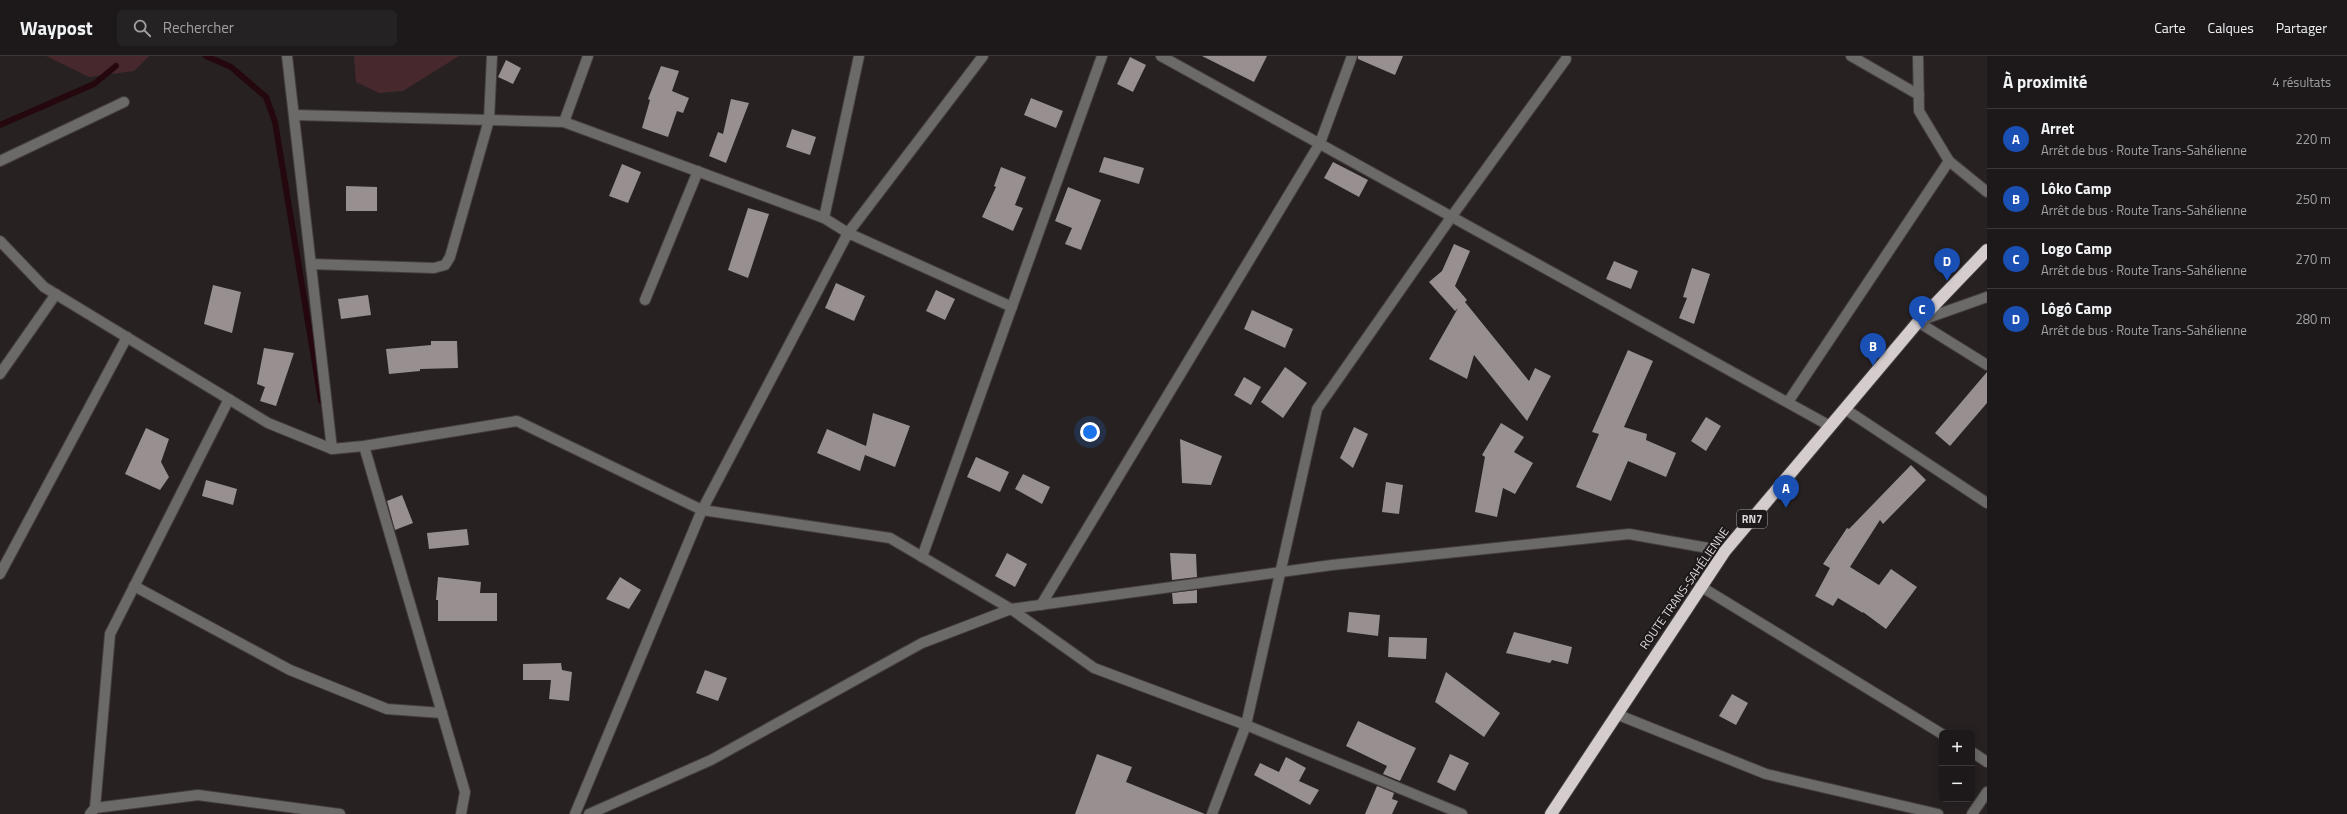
<!DOCTYPE html>
<html lang="fr">
<head>
<meta charset="utf-8">
<style>
  :root { --surface:#1d191a; --page:#252223; --text:#f1f3f6; --muted:#a0a0a2; --line:#3b3839; --accent:#5ac8e6 }
  body { margin:0; font-family:"Titillium Web",sans-serif; background:var(--page); color:var(--text) }
  .controls { position:absolute; right:12px; bottom:12px; display:grid; overflow:hidden; border-radius:6px; box-shadow:0 2px 10px #0003 }
  .controls button { width:36px; height:36px; display:grid; place-items:center; padding:0; border:0; border-bottom:1px solid var(--line); background:var(--surface); color:var(--text); font:20px sans-serif }
  .you { position:absolute; left:1090px; top:376px; width:14px; height:14px; margin:-10px; border:3px solid #fff; border-radius:50%; background:#1a73e8; box-shadow:0 0 0 6px #1a73e833 }
  .badge { display:grid; place-items:center; width:26px; height:26px; border-radius:50%; background:var(--accent); color:#fff; font-size:13px; font-weight:700 }
  .pin { position:absolute; translate:-50% -33px; filter:drop-shadow(0 1px 2px #0008) }
  .pin::after { content:''; position:absolute; top:21px; width:14px; height:12px; background:inherit; clip-path:polygon(0 0,100% 0,50% 100%) }
  .list { margin:0; padding:0; list-style:none }
  h2 { display:flex; justify-content:space-between; align-items:center; height:52px; margin:0; padding:0 16px; font-size:17px }
  h2 small { font-size:13px; font-weight:400; color:var(--muted) }
  .list li { display:grid; grid-template-columns:26px 1fr auto; gap:12px; align-items:center; box-sizing:border-box; height:60px; padding:0 16px; border-top:1px solid var(--line) }
  .list b { display:block; font-size:15px; white-space:nowrap }
  .list p { margin:0; font-size:13px; white-space:nowrap; color:var(--muted) }
  .list em { font-size:13px; font-style:normal; color:var(--muted) }
  .icon { flex:none; width:22px; height:22px; fill:none; stroke:currentColor; stroke-width:2; stroke-linecap:round; stroke-linejoin:round }
  .map { position:relative; flex:none; width:1987px; height:758px; overflow:hidden }
  header { display:flex; align-items:center; gap:24px; box-sizing:border-box; height:56px; padding:0 20px; background:var(--surface); border-bottom:1px solid var(--line) }
  header strong { font-size:19px }
  nav { display:flex; gap:22px; margin-inline-start:auto; font-size:14px }
  .search { width:280px; height:36px; background:var(--page); display:flex; align-items:center; gap:10px; box-sizing:border-box; padding:0 14px; border-radius:6px; color:var(--muted); font-size:15px }
  main { display:flex }
  aside { flex:1; background:var(--surface) }
  .map>svg:first-child { display:block }
  .green { fill:#47282d }
  .lines { fill:none; stroke-linecap:round; stroke-linejoin:round }
  .stream { stroke:#25070e; stroke-width:6 }
  .building { fill:#978f90 }
  .minor-casing { stroke:#443e3f; stroke-width:12 }
  .highway-casing { stroke:#443e3f; stroke-width:14 }
  .minor { stroke:#6c6969; stroke-width:10 }
  .highway { stroke:#d4cccd; stroke-width:12 }
  .labels { text-anchor:middle; dominant-baseline:central; stroke-width:4; stroke-linejoin:round; paint-order:stroke }
  .shield { fill:#1d1819; stroke:#a39e9f; stroke-width:1 }
  .shield-label { font-size:11px; font-weight:bold; fill:#dcd8d8 }
  .street-label { font-size:12px; fill:#dcd8d8; stroke:#1d1819 }
</style>
</head>
<body>
<header>
<strong>Waypost</strong>
<div class="search"><svg class="icon" aria-label="search" viewBox="0 0 24 24"><circle cx="10" cy="10" r="6"/><path d="M15 15l6 6"/></svg>Rechercher</div>
<nav><a>Carte</a><a>Calques</a><a>Partager</a></nav>
</header>
<main>
<div class="map">
<svg width="1987" height="758" viewBox="0 0 1987 758">
  <rect width="100%" height="100%" fill="#272122"/>
  <g class="green">
    <path d="M46,0H149L134,15L89,21Z"/>
    <path d="M354,0H459L403,35L379,37L356,26Z"/>
  </g>
  <g class="lines">
    <g class="stream">
      <path d="M206,0L231,11L266,41L275,66L321,345"/>
      <path d="M0,69L94,28L116,10"/>
    </g>
  </g>
  <g class="building">
    <path d="M1202,0H1267L1254,26Z"/>
    <path d="M1358,0H1403L1395,19L1358,3Z"/>
    <path d="M1130,1L1146,9L1133,36L1117,28Z"/>
    <path d="M506,4L521,12L513,28L498,21Z"/>
    <path d="M661,10L679,15L672,35L689,42L683,57L677,55L668,81L642,72L650,44L648,43Z"/>
    <path d="M1031,42L1063,55L1056,72L1024,59Z"/>
    <path d="M731,43L749,47L726,107L709,100L718,76L723,78Z"/>
    <path d="M792,73L816,81L810,99L786,91Z"/>
    <path d="M1104,101L1144,112L1139,128L1099,116Z"/>
    <path d="M1333,106L1368,124L1359,141L1324,122Z"/>
    <path d="M622,108L641,116L628,147L609,140Z"/>
    <path d="M1001,111L1026,121L1015,149L1023,152L1013,175L982,161L996,131L994,130Z"/>
    <path d="M346,130L377,131V155H346Z"/>
    <path d="M1068,131L1101,144L1081,194L1065,188L1072,172L1055,165Z"/>
    <path d="M748,152L769,158L748,222L728,214Z"/>
    <path d="M1454,188L1470,195L1455,230L1467,244L1465,246L1529,325L1535,312L1551,320L1527,365L1474,299L1467,323L1429,303L1458,252L1455,255L1429,226L1442,215Z"/>
    <path d="M1614,205L1638,215L1631,233L1606,223Z"/>
    <path d="M1692,212L1710,218L1694,268L1679,262L1687,242L1683,241Z"/>
    <path d="M836,227L865,240L854,265L825,252Z"/>
    <path d="M213,229L241,236L232,277L204,268Z"/>
    <path d="M936,234L955,243L945,264L926,255Z"/>
    <path d="M368,239L371,259L341,263L338,243Z"/>
    <path d="M1252,254L1293,273L1285,292L1244,273Z"/>
    <path d="M431,285H457L458,312L420,313V315L389,318L386,293L431,289Z"/>
    <path d="M264,292L294,297L276,350L260,345L265,331L257,328Z"/>
    <path d="M1628,294L1653,305L1624,371L1647,378L1646,384L1676,397L1666,421L1628,405L1611,445L1576,431L1599,378L1592,376Z"/>
    <path d="M1285,311L1307,327L1283,362L1261,346Z"/>
    <path d="M1987,316V347L1950,390L1935,377Z"/>
    <path d="M1244,321L1261,331L1251,349L1234,339Z"/>
    <path d="M873,357L910,370L895,411L865,399L860,415L817,397L827,373L866,390Z"/>
    <path d="M1706,361L1721,370L1706,395L1691,385Z"/>
    <path d="M1501,367L1524,381L1514,396L1533,407L1515,438L1503,432L1497,461L1475,456L1485,401L1482,399Z"/>
    <path d="M1354,371L1368,378L1353,412L1340,402Z"/>
    <path d="M146,372L169,383L161,406L169,421L160,434L125,418Z"/>
    <path d="M1180,383L1222,400L1211,429L1182,427Z"/>
    <path d="M976,401L1009,416L1000,436L967,421Z"/>
    <path d="M1911,409L1926,424L1883,468L1880,464L1850,511L1879,529L1891,513L1917,531L1886,573L1863,556V557L1838,542L1833,550L1815,540L1830,512L1823,508L1847,472L1849,473Z"/>
    <path d="M1023,418L1050,431L1042,448L1015,433Z"/>
    <path d="M206,424L237,433L233,449L202,440Z"/>
    <path d="M1386,426L1403,429L1399,458L1382,456Z"/>
    <path d="M402,439L413,467L395,474L387,445Z"/>
    <path d="M467,473L469,489L429,493L427,477Z"/>
    <path d="M1007,497L1027,508L1015,531L995,520Z"/>
    <path d="M1170,497L1196,498L1197,521L1172,524Z"/>
    <path d="M438,521L481,526L480,537H497V565H438V544H436Z"/>
    <path d="M620,521L641,534L629,553L606,543Z"/>
    <path d="M1197,534V547L1173,548L1172,537Z"/>
    <path d="M1349,556L1380,559L1378,580L1347,576Z"/>
    <path d="M1514,576L1572,591L1568,608L1552,604L1550,607L1506,597Z"/>
    <path d="M1389,581L1427,582L1426,603L1388,601Z"/>
    <path d="M561,607L562,614L572,616L569,645L549,643L551,624H523V608Z"/>
    <path d="M705,614L727,622L718,645L696,637Z"/>
    <path d="M1446,616L1500,657L1484,681L1435,646Z"/>
    <path d="M1732,638L1748,647L1736,669L1719,660Z"/>
    <path d="M1358,665L1416,692L1400,725L1383,718L1387,710L1346,690Z"/>
    <path d="M1097,698L1132,711L1126,726L1205,758H1075Z"/>
    <path d="M1450,698L1469,707L1455,735L1437,726Z"/>
    <path d="M1286,701L1306,712L1299,725L1319,734L1310,749L1254,719L1260,707L1279,716Z"/>
    <path d="M1377,730L1394,737L1392,743L1398,745L1392,758H1365Z"/>
  </g>
  <g class="lines">
    <g class="minor-casing">
      <g id="minor">
        <path d="M287,0L332,393"/>
        <path d="M1161,0L1830,370"/>
        <path d="M1851,0L1919,39"/>
        <path d="M1918,0L1919,55L1949,105L1987,136"/>
        <path d="M294,59L564,66L824,162L848,177L1012,251"/>
        <path d="M564,66L588,0"/>
        <path d="M0,105L124,46"/>
        <path d="M824,162L859,0"/>
        <path d="M0,185L44,231L268,367L332,393L364,390L517,365L702,454L890,482L1011,553L1094,612L1246,669L1462,758"/>
        <path d="M311,208L434,212L445,209L450,201L489,64L492,0"/>
        <path d="M645,244L698,115"/>
        <path d="M1919,265L1987,241"/>
        <path d="M1918,266L1987,309"/>
        <path d="M0,318L56,238"/>
        <path d="M1788,346L1949,105"/>
        <path d="M1845,353L1987,447"/>
        <path d="M364,390L465,736L461,758"/>
        <path d="M922,501L1102,0"/>
        <path d="M0,518L127,281"/>
        <path d="M134,530L290,614L387,653L442,657"/>
        <path d="M1700,530L1942,678"/>
        <path d="M1041,549L1320,87L1352,0"/>
        <path d="M1616,658L1766,718L1938,758"/>
        <path d="M1972,696L1987,706"/>
        <path d="M95,752L198,739L340,758"/>
        <path d="M90,758L95,752L110,578L229,343"/>
        <path d="M575,758L702,454L848,177L983,0"/>
        <path d="M589,758L711,704L922,587L1011,553L1332,509L1629,478L1725,495"/>
        <path d="M1212,758L1246,669L1317,353L1452,160L1566,3"/>
        <path d="M1972,758L1987,736"/>
      </g>
    </g>
    <g class="highway-casing">
      <path id="highway" d="M1551,758L1725,495L1918,266L1987,194"/>
    </g>
    <use href="#minor" class="minor"/>
    <use href="#highway" class="highway"/>
  </g>
  <g class="labels">
    <rect class="shield" x="1737" y="454" width="30" height="18" rx="3"/>
    <g class="shield-label">
      <text x="1752" y="463">RN7</text>
    </g>
    <g class="street-label">
      <text transform="translate(1684 532) rotate(-55)">ROUTE TRANS-SAHÉLIENNE</text>
    </g>
  </g>
</svg>
<div class="controls">
<button>+</button>
<button>−</button>
</div>
<div class="you"></div>
<div class="pin badge" style="left:1786px;top:452px;background:#1a4fb4">A</div>
<div class="pin badge" style="left:1873px;top:310px;background:#1a4fb4">B</div>
<div class="pin badge" style="left:1922px;top:273px;background:#1a4fb4">C</div>
<div class="pin badge" style="left:1947px;top:225px;background:#1a4fb4">D</div>
</div>
<aside>
<h2>À proximité<small>4 résultats</small></h2>
<ul class="list">
<li><span class="badge" style="background:#1a4fb4">A</span><div><b>Arret</b><p>Arrêt de bus · Route Trans-Sahélienne</p></div><em>220 m</em></li>
<li><span class="badge" style="background:#1a4fb4">B</span><div><b>Lôko Camp</b><p>Arrêt de bus · Route Trans-Sahélienne</p></div><em>250 m</em></li>
<li><span class="badge" style="background:#1a4fb4">C</span><div><b>Logo Camp</b><p>Arrêt de bus · Route Trans-Sahélienne</p></div><em>270 m</em></li>
<li><span class="badge" style="background:#1a4fb4">D</span><div><b>Lôgô Camp</b><p>Arrêt de bus · Route Trans-Sahélienne</p></div><em>280 m</em></li>
</ul>
</aside>
</main>
</body>
</html>
